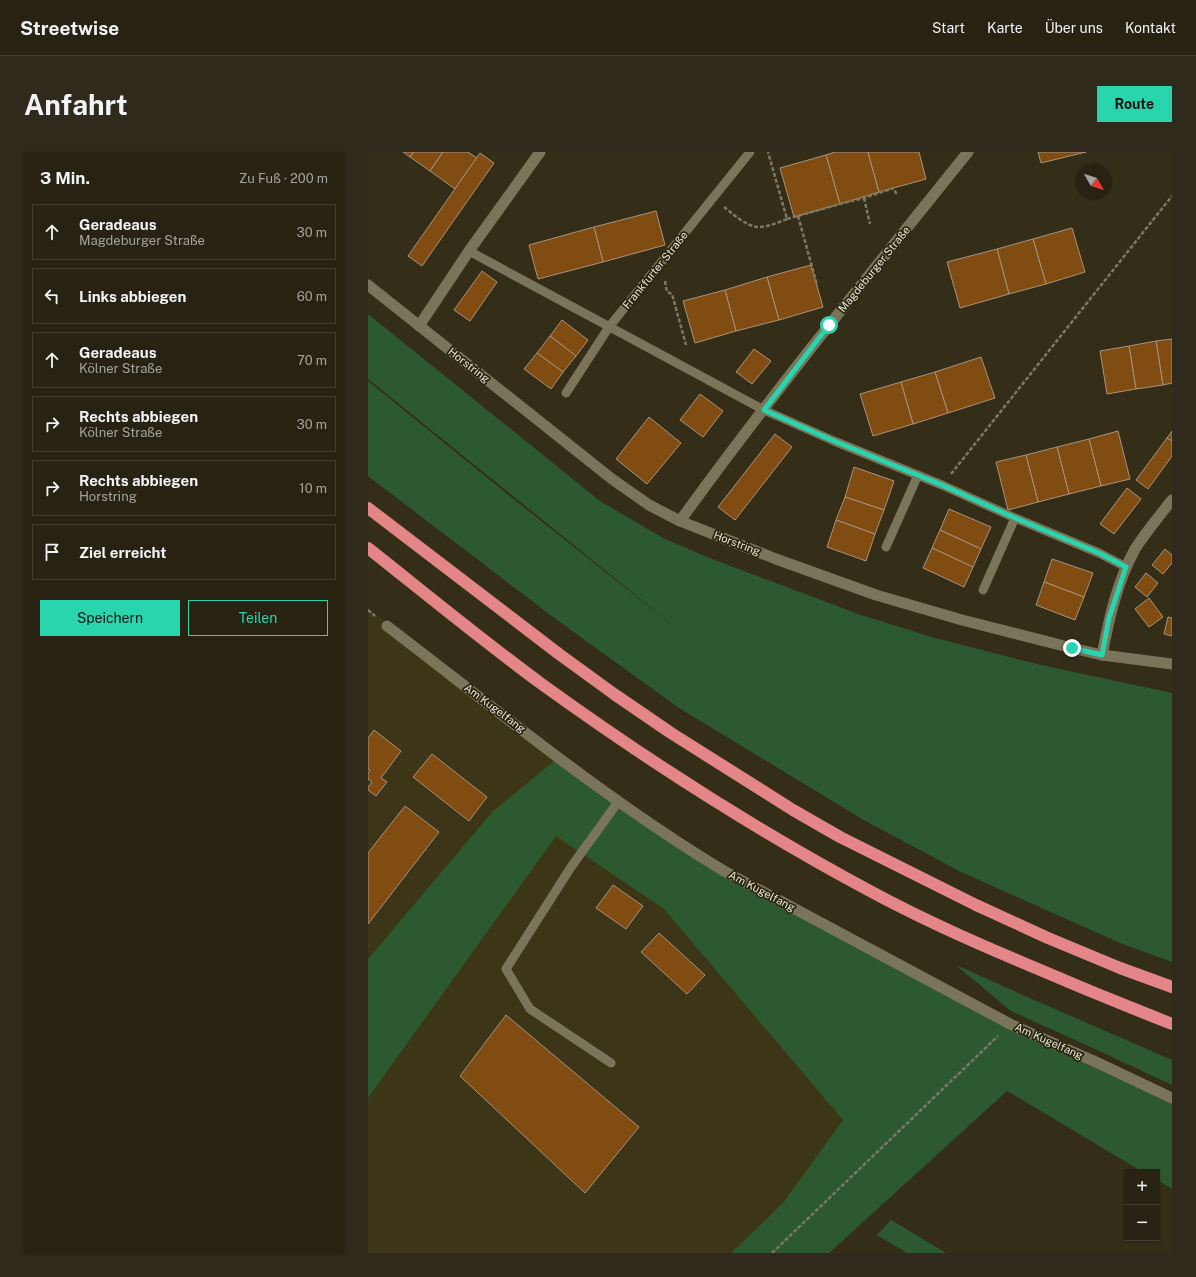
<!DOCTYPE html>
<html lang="de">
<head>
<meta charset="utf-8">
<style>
  :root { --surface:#272212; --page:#2f2a1b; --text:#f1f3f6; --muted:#a4a49f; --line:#433f32; --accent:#29d5ac }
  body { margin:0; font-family:"Public Sans",sans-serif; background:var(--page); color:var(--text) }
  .controls { position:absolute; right:12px; bottom:12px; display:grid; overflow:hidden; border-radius:0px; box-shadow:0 1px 3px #0004 }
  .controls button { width:36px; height:36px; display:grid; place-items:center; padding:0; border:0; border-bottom:1px solid var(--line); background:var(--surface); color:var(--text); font:20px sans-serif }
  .compass { position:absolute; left:708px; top:12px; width:36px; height:36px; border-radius:50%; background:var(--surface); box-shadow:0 1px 3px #0004; rotate:129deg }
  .stop { position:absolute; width:12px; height:12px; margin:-9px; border:3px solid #29d5ac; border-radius:50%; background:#fff }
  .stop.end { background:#29d5ac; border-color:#fff; box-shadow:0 1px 4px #0008 }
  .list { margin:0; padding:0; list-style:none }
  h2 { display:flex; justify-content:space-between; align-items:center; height:52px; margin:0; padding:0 16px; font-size:17px }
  h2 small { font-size:13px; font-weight:400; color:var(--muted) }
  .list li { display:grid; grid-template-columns:26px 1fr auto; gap:12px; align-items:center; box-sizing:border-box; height:56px; margin:0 8px 8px; padding:0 8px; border:1px solid var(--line); border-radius:0px }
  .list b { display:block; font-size:15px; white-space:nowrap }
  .list p { margin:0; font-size:13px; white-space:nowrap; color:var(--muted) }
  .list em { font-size:13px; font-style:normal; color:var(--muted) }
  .actions { display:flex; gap:8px; padding:12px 16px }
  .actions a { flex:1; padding:9px 0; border:1px solid var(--accent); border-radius:0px; text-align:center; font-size:14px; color:var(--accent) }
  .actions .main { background:var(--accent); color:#111 }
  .icon { flex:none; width:22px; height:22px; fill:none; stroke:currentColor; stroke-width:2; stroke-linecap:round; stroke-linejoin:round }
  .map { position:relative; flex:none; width:804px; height:1101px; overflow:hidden; border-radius:0px }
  header { display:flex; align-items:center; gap:24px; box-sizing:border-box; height:56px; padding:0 20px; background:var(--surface); border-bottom:1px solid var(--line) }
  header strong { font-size:19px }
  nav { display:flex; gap:22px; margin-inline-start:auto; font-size:14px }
  .intro { display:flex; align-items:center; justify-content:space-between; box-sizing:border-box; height:96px; padding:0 24px }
  h1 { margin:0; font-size:28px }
  .button { padding:10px 18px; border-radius:0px; background:var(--accent); color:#111; font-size:14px; font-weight:700 }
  main { display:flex; gap:24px; padding:0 24px }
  aside { flex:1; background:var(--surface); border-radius:0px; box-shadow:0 1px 3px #0004 }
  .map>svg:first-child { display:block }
  .built { fill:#3d3517 }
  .green { fill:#2d5930 }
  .building { fill:#814c12; stroke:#a89380 }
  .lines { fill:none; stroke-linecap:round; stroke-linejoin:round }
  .path { stroke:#7d7966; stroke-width:2.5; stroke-dasharray:4 2; stroke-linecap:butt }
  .service { stroke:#7a745b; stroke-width:9 }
  .minor { stroke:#7a745b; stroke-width:11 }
  .motorway { stroke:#e48588; stroke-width:12 }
  .route { stroke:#29d5ac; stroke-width:5 }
  .labels { text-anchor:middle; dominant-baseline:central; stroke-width:3.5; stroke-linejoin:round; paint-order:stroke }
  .street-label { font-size:11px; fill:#e8e5d7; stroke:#2a250e }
</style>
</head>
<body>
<header>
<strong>Streetwise</strong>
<nav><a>Start</a><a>Karte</a><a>Über uns</a><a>Kontakt</a></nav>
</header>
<div class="intro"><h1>Anfahrt</h1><a class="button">Route</a></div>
<main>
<aside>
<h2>3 Min.<small>Zu Fuß · 200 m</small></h2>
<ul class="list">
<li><svg class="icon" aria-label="ahead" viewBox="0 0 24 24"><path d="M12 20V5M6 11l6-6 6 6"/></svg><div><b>Geradeaus</b><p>Magdeburger Straße</p></div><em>30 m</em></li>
<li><svg class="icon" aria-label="left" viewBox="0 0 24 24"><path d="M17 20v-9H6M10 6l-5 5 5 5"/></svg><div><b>Links abbiegen</b></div><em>60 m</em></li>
<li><svg class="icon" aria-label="ahead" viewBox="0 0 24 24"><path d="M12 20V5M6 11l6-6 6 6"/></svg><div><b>Geradeaus</b><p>Kölner Straße</p></div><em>70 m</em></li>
<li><svg class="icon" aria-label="right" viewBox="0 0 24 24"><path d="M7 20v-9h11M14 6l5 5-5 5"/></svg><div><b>Rechts abbiegen</b><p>Kölner Straße</p></div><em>30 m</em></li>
<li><svg class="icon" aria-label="right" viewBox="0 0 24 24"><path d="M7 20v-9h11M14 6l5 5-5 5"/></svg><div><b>Rechts abbiegen</b><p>Horstring</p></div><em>10 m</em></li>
<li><svg class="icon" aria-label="arrive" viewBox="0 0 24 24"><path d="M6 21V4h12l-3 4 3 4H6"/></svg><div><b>Ziel erreicht</b></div></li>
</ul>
<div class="actions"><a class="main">Speichern</a><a>Teilen</a></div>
</aside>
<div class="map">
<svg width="804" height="1101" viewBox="0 0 804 1101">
  <rect width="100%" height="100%" fill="#342e18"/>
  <path class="built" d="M0,456L191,605L281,671L642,872L404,1101H0V946L187,684L124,660L0,807Z"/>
  <g class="green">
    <path d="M0,162L232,349L295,386L344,407L493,463L567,486L673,513L804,541V810L752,791L591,719L494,667L311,556L185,465L0,324V229L138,341L327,491L0,227Z"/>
    <path d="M191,605L281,671L642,872L804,946V1037L789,1028V1020H775L639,939L461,1101H363L415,1051L475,968L296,757L188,684L0,946V807L124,660Z"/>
    <path d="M588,813L657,844L804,908V933L729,898L643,859Z"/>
    <path d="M523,1068L578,1101H539L509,1083Z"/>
  </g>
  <g class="building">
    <path d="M35,0H46L42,5Z"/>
    <path d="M46,0H75L62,19L42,5Z"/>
    <path d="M75,0H100L109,6L87,37L62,19Z"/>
    <path d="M467,0H500L511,40L472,52L458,3Z"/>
    <path d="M500,0H551L558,27L511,40Z"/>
    <path d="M670,0H718L673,11Z"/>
    <path d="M112,1L126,11L54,114L40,104Z"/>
    <path d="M458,3L472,52L426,65L412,16Z"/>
    <path d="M288,59L297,93L235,110L226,75Z"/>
    <path d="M226,75L235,110L170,127L161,93Z"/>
    <path d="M704,76L717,120L678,132L665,87Z"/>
    <path d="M665,87L678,132L641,142L629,97Z"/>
    <path d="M629,97L641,142L592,156L579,110Z"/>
    <path d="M443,113L455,155L411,168L399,125Z"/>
    <path d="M114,119L129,130L102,169L86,158Z"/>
    <path d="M399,125L411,168L368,179L357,138Z"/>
    <path d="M357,138L368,179L327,191L315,149Z"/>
    <path d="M194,168L220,188L208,204L182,184Z"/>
    <path d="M182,184L208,204L195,220L169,201Z"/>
    <path d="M804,187V231L795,233L788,189Z"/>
    <path d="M788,189L795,233L768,237L761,194Z"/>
    <path d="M761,194L768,237L739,242L732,199Z"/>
    <path d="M386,197L403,209L384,232L368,220Z"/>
    <path d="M169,201L195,220L183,237L156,217Z"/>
    <path d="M613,205L627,246L580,261L567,220Z"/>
    <path d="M567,220L580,261L545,272L533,230Z"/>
    <path d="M533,230L545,272L505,284L492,242Z"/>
    <path d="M332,242L355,259L335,285L312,268Z"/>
    <path d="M281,265L313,291L279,332L248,307Z"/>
    <path d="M750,279L762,327L733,334L721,287Z"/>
    <path d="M804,279V289L799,286Z"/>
    <path d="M407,282L424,295L367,368L350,355Z"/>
    <path d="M799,286L804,289V304L780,337L768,328Z"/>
    <path d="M721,287L733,334L701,342L689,295Z"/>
    <path d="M689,295L701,342L670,350L658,303Z"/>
    <path d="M658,303L670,350L640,358L628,310Z"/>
    <path d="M486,315L526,329L516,358L477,345Z"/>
    <path d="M759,336L773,347L746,382L732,372Z"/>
    <path d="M477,345L516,358L507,382L468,368Z"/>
    <path d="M581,357L623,375L613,397L572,378Z"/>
    <path d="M468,368L507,382L498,409L459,395Z"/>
    <path d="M572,378L613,397L605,415L564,396Z"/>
    <path d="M564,396L605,415L596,435L555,416Z"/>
    <path d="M797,397L804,403V411L795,422L784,413Z"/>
    <path d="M684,407L725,421L716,445L676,430Z"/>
    <path d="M778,421L790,431L779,445L767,435Z"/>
    <path d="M676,430L716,445L707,468L668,453Z"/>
    <path d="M781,446L795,465L781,475L767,457Z"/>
    <path d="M800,465L804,466V484L796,482Z"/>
    <path d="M6,578L33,599L13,626L19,630L8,644L0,638V635L4,630L0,627V621L2,618L0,617V586Z"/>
    <path d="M64,602L119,645L101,669L45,625Z"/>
    <path d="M37,654L71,680L0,772V701Z"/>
    <path d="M245,733L275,754L258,777L228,756Z"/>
    <path d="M291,781L337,823L319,842L273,800Z"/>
    <path d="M138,863L271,975L217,1041L92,924Z"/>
  </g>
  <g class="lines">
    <g class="path">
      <path d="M496,46L502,72"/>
      <path d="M356,55C365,62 379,75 391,75C400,75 411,70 419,67L400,0"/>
      <path d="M430,64L449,133"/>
      <path d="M419,67L472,52L496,46L526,36L529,44"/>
      <path d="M297,129L299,140L304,142L318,193"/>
      <path d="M583,322L804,44"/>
      <path d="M0,458L7,464"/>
      <path d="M404,1101L630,884"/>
    </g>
    <g class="service">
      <path d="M101,99L396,258L466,289L574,333L647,366L731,401L758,415"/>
      <path d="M198,241L241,175L382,0"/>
      <path d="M518,395L550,323"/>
      <path d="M615,438L647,366"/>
      <path d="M243,911L162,857L138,817L203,715L250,650"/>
    </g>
    <g class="minor">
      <path d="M0,133L244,327L281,353L312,369L408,407L508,443L594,468L704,496L734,503L804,512"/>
      <path d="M51,174L101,99L172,0"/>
      <path d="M312,369C403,243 502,122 600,0"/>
      <path d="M19,474C129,558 237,647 356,719L642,872L728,910L804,946"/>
      <path d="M734,503C741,467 749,430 767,397C778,380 791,364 804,348"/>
    </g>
    <g class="motorway">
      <path d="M0,356L191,502L246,542L303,581L425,658L472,685L608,753L680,786L752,816L804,835"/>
      <path d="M0,396C58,442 115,489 175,533C279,608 388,678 502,739C550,765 601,788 651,809C702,831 753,852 804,872"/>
    </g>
  </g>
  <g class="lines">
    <path class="route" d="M461,173L396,258L466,289L574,333L647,366L731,401L758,415L741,466L734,503L704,496"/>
  </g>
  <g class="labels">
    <g class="street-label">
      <text transform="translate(506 117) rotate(-51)">Magdeburger Straße</text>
      <text transform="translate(287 118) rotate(-51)">Frankfurter Straße</text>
      <text transform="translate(101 213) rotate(38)">Horstring</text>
      <text transform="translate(369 391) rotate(21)">Horstring</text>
      <text transform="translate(127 556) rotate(37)">Am Kugelfang</text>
      <text transform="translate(394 739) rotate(28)">Am Kugelfang</text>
      <text transform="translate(681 889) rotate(24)">Am Kugelfang</text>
    </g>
  </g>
</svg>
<div class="controls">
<button>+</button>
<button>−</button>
</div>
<svg class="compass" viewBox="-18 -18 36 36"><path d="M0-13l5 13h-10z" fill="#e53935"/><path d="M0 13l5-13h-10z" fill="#a4a49f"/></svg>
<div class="stop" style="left:461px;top:173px"></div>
<div class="stop end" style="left:704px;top:496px"></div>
</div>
</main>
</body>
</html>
